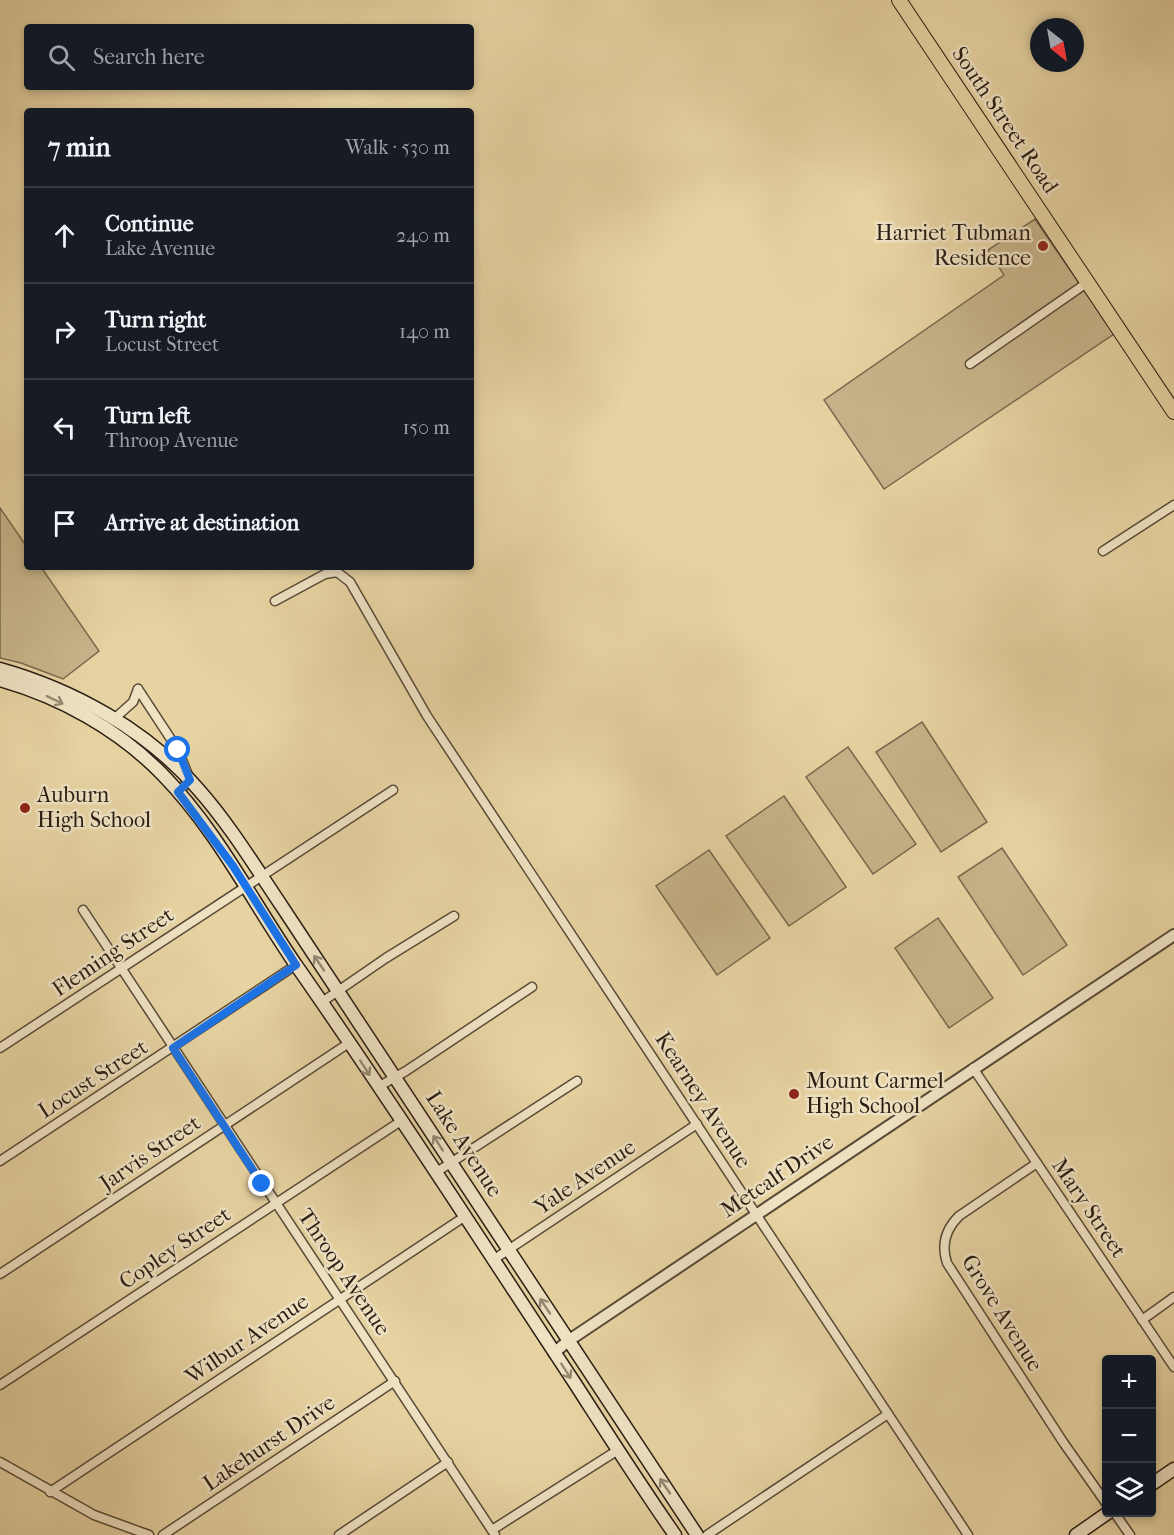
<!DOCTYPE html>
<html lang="en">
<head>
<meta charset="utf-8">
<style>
  :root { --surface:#171b24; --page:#20242c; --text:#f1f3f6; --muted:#9ea1a6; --line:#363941 }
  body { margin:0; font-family:"IM FELL French Canon",serif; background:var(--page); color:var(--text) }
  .controls { position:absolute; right:18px; bottom:18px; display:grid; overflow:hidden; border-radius:6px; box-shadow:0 3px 9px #0003 }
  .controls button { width:54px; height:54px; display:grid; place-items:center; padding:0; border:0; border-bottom:2px solid var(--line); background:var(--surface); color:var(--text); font:30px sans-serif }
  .compass { position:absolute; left:1030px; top:18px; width:54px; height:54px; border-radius:50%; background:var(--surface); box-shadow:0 3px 9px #0003; rotate:149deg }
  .stop { position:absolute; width:18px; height:18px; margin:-14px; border:4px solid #1a73e8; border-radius:50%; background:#fff }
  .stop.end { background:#1a73e8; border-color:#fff; box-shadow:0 2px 6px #0008 }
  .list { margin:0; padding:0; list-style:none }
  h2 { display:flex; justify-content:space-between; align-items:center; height:78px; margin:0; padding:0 24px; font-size:26px }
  h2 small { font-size:20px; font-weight:400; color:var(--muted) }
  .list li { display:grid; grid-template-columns:39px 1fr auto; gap:18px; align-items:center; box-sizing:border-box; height:96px; padding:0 24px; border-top:2px solid var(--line) }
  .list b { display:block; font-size:22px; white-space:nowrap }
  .list p { margin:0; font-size:20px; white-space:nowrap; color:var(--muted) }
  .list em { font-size:20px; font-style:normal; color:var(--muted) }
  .icon { flex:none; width:33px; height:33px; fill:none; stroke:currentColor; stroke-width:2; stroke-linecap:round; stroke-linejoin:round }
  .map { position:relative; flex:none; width:1174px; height:1535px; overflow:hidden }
  .search { position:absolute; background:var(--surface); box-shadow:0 3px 9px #0003; left:24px; top:24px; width:450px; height:66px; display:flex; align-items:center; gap:15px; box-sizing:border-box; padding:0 21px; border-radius:6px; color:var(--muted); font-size:22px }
  .panel { position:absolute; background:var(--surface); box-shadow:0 3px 9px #0003; left:24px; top:108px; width:450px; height:462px; border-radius:6px }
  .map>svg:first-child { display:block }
  .green { fill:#c7b48a; stroke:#78684e; stroke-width:1.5 }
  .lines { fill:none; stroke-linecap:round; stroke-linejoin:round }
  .minor-casing { stroke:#584a37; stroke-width:11 }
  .tertiary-casing { stroke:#584a37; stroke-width:14 }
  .secondary-casing { stroke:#291d13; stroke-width:15 }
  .primary-casing { stroke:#291d13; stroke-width:16 }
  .minor { stroke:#efe2c3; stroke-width:8 }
  .tertiary { stroke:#efe2c3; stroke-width:10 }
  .secondary { stroke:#efe2c3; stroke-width:12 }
  .primary { stroke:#e7d3a2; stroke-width:14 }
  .oneway { stroke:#968974 }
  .route { stroke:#1a73e8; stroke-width:8 }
  .poi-dot { fill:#8f2418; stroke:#efe2c3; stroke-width:2 }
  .labels { text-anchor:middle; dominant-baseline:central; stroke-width:5; stroke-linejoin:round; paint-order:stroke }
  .street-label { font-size:22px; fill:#291d13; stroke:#efe2c3 }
  .poi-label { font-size:22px; fill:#291d13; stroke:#efe2c3; text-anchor:start }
</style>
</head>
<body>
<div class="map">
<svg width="1174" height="1535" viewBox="0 0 1174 1535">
  <rect width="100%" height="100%" fill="#e7d3a2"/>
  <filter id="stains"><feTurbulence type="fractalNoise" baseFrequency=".00333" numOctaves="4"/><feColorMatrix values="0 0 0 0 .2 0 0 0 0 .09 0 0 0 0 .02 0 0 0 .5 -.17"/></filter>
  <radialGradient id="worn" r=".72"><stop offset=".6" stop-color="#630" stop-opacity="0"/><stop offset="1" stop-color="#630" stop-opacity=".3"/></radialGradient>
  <g class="green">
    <path d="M1035,219L1114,334L884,489L824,400L1004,275L988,250Z"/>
    <path d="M0,508L27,547V567H41L99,651L63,679L21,663L0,658Z"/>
    <path d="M922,722L987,822L941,852L876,752Z"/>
    <path d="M848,747L916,844L873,874L806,777Z"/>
    <path d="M784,796L846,887L789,926L726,836Z"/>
    <path d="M1002,848L1067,945L1023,975L958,877Z"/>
    <path d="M709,850L770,938L717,975L656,886Z"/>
    <path d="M938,918L993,998L949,1028L895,948Z"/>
  </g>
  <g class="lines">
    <g class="minor-casing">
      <g id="minor">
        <path d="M970,364L1088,282"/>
        <path d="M1103,551L1174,505"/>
        <path d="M275,601L325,574L337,572L350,582L427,716L968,1535"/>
        <path d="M138,689L178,750L190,780L178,792"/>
        <path d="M114,719L133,702L138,689"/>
        <path d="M83,910L495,1535"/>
        <path d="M322,1002L386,958L454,916"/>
        <path d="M0,1048L393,790"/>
        <path d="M973,1068L1174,1367"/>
        <path d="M378,1087L406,1071L532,987"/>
        <path d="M0,1161L296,965"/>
        <path d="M1037,1163L959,1216C946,1229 941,1245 947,1263L1063,1442L1106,1503"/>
        <path d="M435,1173L577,1081"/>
        <path d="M493,1260L697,1124"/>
        <path d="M0,1274L349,1043"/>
        <path d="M1142,1320L1174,1297"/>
        <path d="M0,1385L401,1121"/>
        <path d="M0,1462L94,1515L149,1535"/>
        <path d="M50,1492L464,1217"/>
        <path d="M1114,1512L1130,1535"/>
        <path d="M492,1530L618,1450"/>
        <path d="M163,1535L395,1381"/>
        <path d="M339,1535L448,1462"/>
        <path d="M707,1535L888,1414"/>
      </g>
    </g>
    <g class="tertiary-casing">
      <path id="tertiary" d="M554,1353L568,1341L1174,935"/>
    </g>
    <g class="secondary-casing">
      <g id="secondary">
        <path d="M0,669C74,690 147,730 198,789C230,825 256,868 283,908L697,1535"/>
        <path d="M0,680C60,697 118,729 162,774C217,830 252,901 296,965C392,1102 482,1243 574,1382C607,1433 640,1485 675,1535"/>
        <path d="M1152,1484L1174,1469"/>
        <path d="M1076,1535L1109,1512"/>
      </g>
    </g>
    <g class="primary-casing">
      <path id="primary" d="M899,0L1174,412"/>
    </g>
    <use href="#minor" class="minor"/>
    <use href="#tertiary" class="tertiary"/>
    <use href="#secondary" class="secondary"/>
    <use href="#primary" class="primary"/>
  </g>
  <defs><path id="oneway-shaft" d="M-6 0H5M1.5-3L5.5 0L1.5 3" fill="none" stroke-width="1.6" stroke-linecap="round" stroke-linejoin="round" transform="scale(1.5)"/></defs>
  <g class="oneway">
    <use href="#oneway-shaft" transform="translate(55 700) rotate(26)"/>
    <use href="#oneway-shaft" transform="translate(319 963) rotate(-124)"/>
    <use href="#oneway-shaft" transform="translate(365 1068) rotate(57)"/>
    <use href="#oneway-shaft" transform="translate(438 1143) rotate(-123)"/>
    <use href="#oneway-shaft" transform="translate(545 1306) rotate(-124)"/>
    <use href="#oneway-shaft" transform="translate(566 1371) rotate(57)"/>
    <use href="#oneway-shaft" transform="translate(665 1486) rotate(-124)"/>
  </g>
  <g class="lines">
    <path class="route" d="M178,750L190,780L178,792L233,866L296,965L173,1048L262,1184"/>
  </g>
  <g class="poi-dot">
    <circle cx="1043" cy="246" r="6"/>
    <circle cx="25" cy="808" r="6"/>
    <circle cx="794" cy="1094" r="6"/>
  </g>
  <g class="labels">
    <g class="street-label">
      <text transform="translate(1005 120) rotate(56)">South Street Road</text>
      <text transform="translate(113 952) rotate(-34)">Fleming Street</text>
      <text transform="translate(93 1079) rotate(-33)">Locust Street</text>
      <text transform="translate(703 1100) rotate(57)">Kearney Avenue</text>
      <text transform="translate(464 1144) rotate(57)">Lake Avenue</text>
      <text transform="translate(150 1153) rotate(-34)">Jarvis Street</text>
      <text transform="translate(777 1176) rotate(-34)">Metcalf Drive</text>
      <text transform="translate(585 1177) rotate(-34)">Yale Avenue</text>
      <text transform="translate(1089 1208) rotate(56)">Mary Street</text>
      <text transform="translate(175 1248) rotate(-34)">Copley Street</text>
      <text transform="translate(344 1272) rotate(56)">Throop Avenue</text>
      <text transform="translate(1002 1313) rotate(58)">Grove Avenue</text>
      <text transform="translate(247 1339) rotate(-34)">Wilbur Avenue</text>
      <text transform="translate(269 1443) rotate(-34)">Lakehurst Drive</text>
    </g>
    <g class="poi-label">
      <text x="1031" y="233" text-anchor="end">Harriet Tubman<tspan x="1031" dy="25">Residence</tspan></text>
      <text x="37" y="795">Auburn<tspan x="37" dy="25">High School</tspan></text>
      <text x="806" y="1081">Mount Carmel<tspan x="806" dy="25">High School</tspan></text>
    </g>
  </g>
  <rect width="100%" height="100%" filter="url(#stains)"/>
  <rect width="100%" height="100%" fill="url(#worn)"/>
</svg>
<div class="controls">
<button>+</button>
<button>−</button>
<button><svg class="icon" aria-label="layers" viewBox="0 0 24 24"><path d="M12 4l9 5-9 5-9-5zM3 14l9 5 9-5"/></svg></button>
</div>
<svg class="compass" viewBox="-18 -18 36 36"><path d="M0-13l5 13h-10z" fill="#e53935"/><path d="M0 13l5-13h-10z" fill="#9ea1a6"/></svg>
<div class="stop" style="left:178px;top:750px"></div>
<div class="stop end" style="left:262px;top:1184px"></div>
<div class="search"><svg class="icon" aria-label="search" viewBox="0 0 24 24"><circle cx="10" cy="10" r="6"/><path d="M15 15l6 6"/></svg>Search here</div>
<section class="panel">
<h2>7 min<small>Walk · 530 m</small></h2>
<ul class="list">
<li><svg class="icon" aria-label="ahead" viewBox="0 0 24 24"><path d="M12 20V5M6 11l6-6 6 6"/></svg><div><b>Continue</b><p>Lake Avenue</p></div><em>240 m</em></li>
<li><svg class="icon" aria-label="right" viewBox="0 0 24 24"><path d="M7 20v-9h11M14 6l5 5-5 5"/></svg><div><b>Turn right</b><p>Locust Street</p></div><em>140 m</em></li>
<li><svg class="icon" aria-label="left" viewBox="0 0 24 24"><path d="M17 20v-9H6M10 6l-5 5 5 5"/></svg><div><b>Turn left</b><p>Throop Avenue</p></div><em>150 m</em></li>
<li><svg class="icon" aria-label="arrive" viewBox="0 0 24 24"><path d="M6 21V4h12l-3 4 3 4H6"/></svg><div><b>Arrive at destination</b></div></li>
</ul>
</section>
</div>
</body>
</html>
